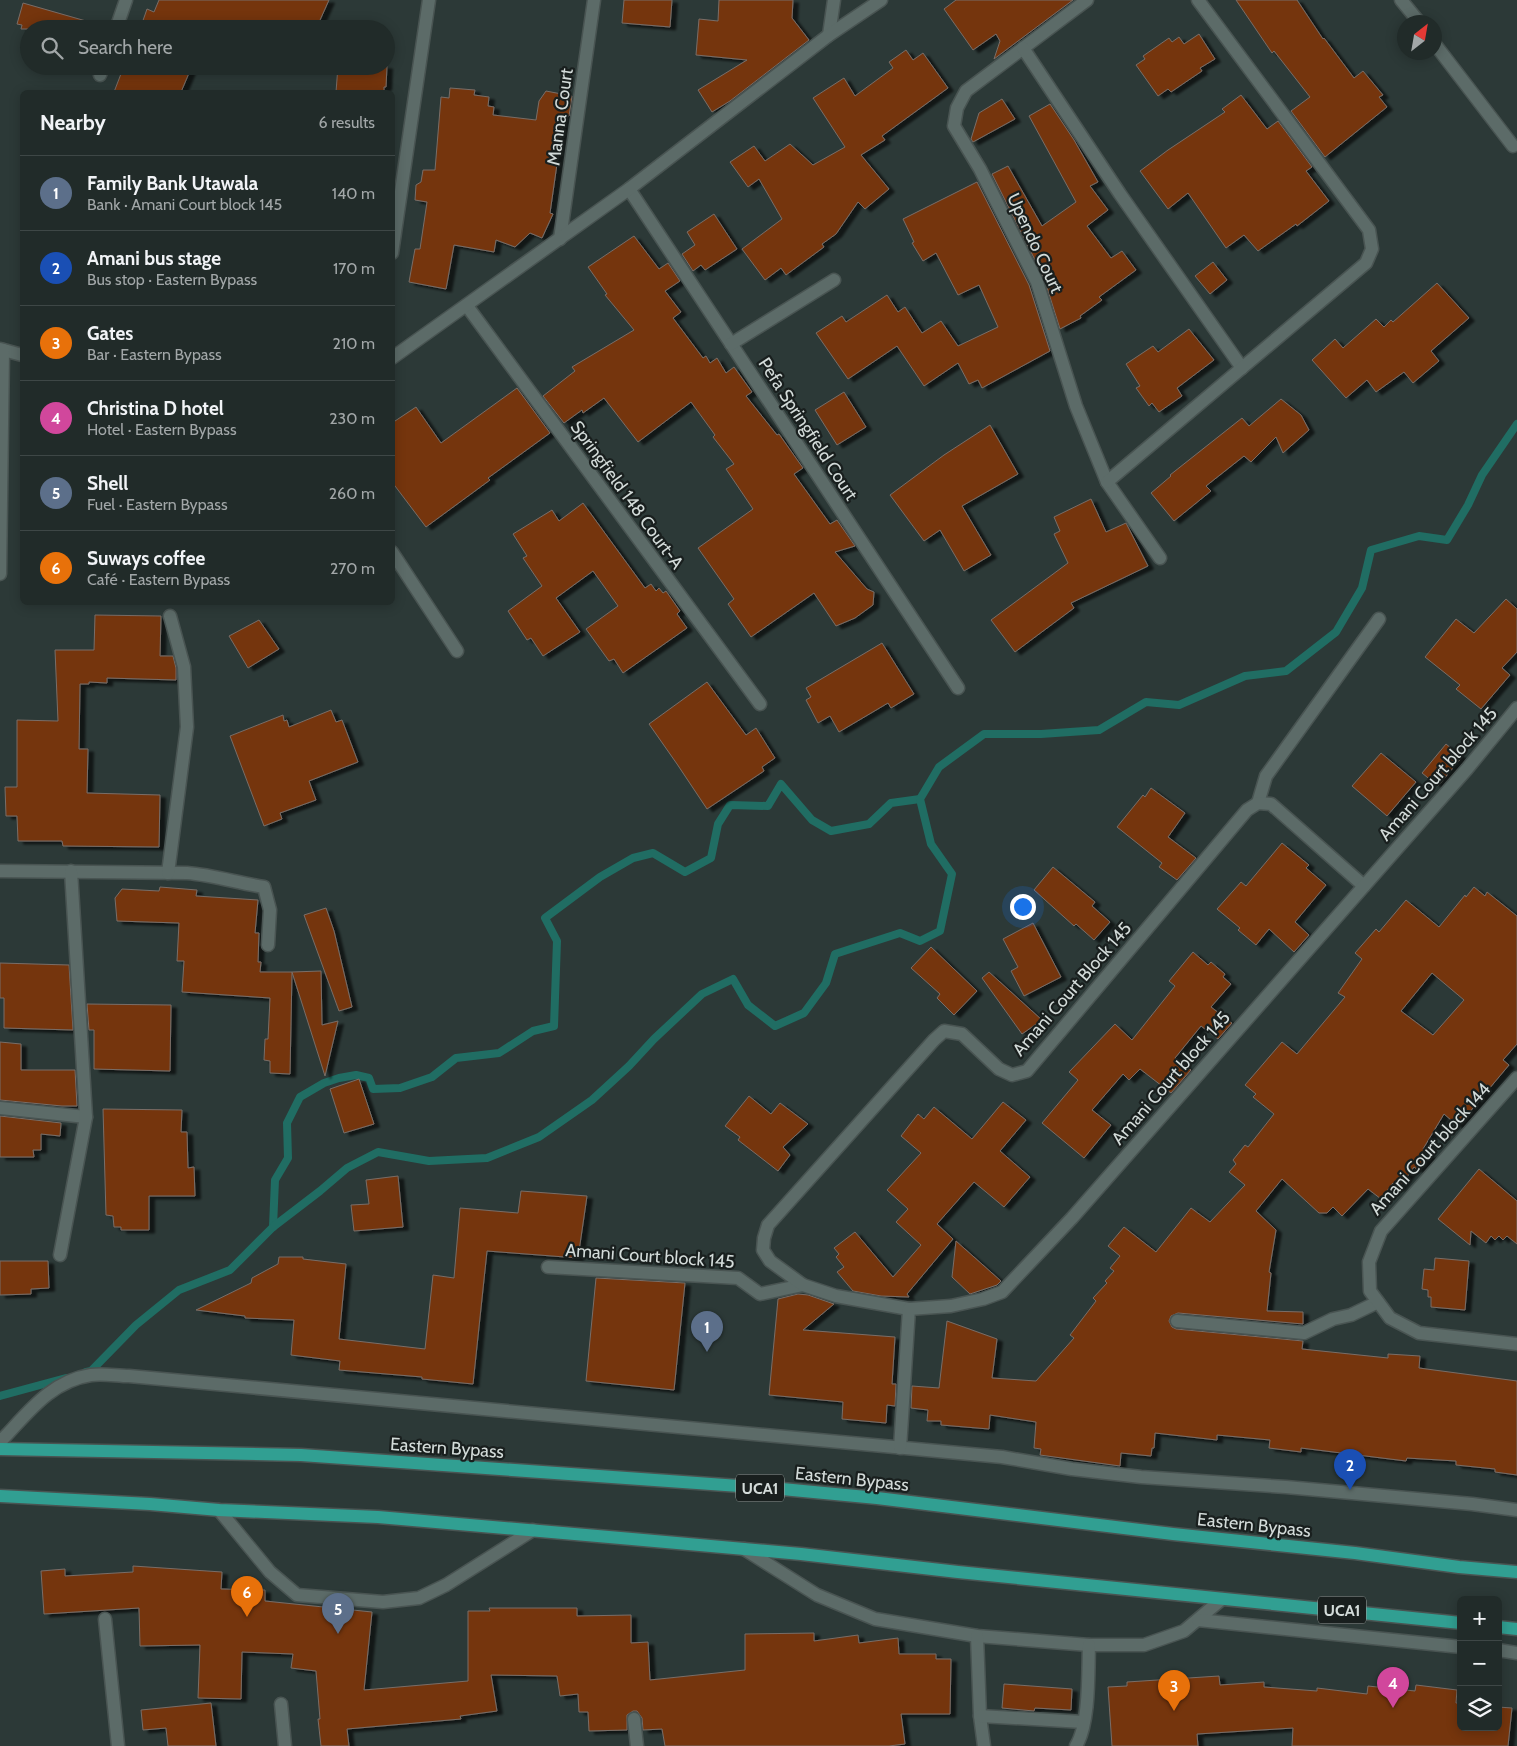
<!DOCTYPE html>
<html lang="en">
<head>
<meta charset="utf-8">
<style>
  :root { --surface:#212b29; --page:#293331; --text:#f1f3f6; --muted:#a2a7a8; --line:#3e4746; --accent:#db2777 }
  body { margin:0; font-family:Cabin,sans-serif; background:var(--page); color:var(--text) }
  .controls { position:absolute; right:15px; bottom:15px; display:grid; overflow:hidden; border-radius:8px; box-shadow:0 2px 12px #0003 }
  .controls button { width:45px; height:45px; display:grid; place-items:center; padding:0; border:0; border-bottom:1px solid var(--line); background:var(--surface); color:var(--text); font:25px sans-serif }
  .compass { position:absolute; left:1397px; top:15px; width:45px; height:45px; border-radius:50%; background:var(--surface); box-shadow:0 2px 12px #0003; rotate:31deg }
  .you { position:absolute; left:1022px; top:906px; width:18px; height:18px; margin:-12px; border:4px solid #fff; border-radius:50%; background:#1a73e8; box-shadow:0 0 0 8px #1a73e833 }
  .badge { display:grid; place-items:center; width:32px; height:32px; border-radius:50%; background:var(--accent); color:#fff; font-size:16px; font-weight:700 }
  .pin { position:absolute; translate:-50% -41px; filter:drop-shadow(0 1px 2px #0008) }
  .pin::after { content:''; position:absolute; top:26px; width:18px; height:15px; background:inherit; clip-path:polygon(0 0,100% 0,50% 100%) }
  .list { margin:0; padding:0; list-style:none }
  h2 { display:flex; justify-content:space-between; align-items:center; height:65px; margin:0; padding:0 20px; font-size:21px }
  h2 small { font-size:16px; font-weight:400; color:var(--muted) }
  .list li { display:grid; grid-template-columns:32px 1fr auto; gap:15px; align-items:center; box-sizing:border-box; height:75px; padding:0 20px; border-top:1px solid var(--line) }
  .list b { display:block; font-size:19px; white-space:nowrap }
  .list p { margin:0; font-size:16px; white-space:nowrap; color:var(--muted) }
  .list em { font-size:16px; font-style:normal; color:var(--muted) }
  .icon { flex:none; width:28px; height:28px; fill:none; stroke:currentColor; stroke-width:2; stroke-linecap:round; stroke-linejoin:round }
  .map { position:relative; flex:none; width:1517px; height:1746px; overflow:hidden }
  .search { position:absolute; background:var(--surface); box-shadow:0 2px 12px #0003; left:20px; top:20px; width:375px; height:55px; display:flex; align-items:center; gap:12px; box-sizing:border-box; padding:0 18px; border-radius:28px; color:var(--muted); font-size:19px }
  .panel { position:absolute; background:var(--surface); box-shadow:0 2px 12px #0003; left:20px; top:90px; width:375px; height:515px; border-radius:8px }
  .map>svg:first-child { display:block }
  .lines { fill:none; stroke-linecap:round; stroke-linejoin:round }
  .stream { stroke:#206d63; stroke-width:8 }
  .building { fill:#74360f; stroke:#796d67; fill-rule:evenodd; filter:url(#shadow) }
  .service-casing { stroke:#495452; stroke-width:15 }
  .minor-casing { stroke:#495452; stroke-width:15 }
  .primary-casing { stroke:#495452; stroke-width:15 }
  .service { stroke:#5c6b68; stroke-width:12 }
  .minor { stroke:#5c6b68; stroke-width:12 }
  .primary { stroke:#319f92; stroke-width:12 }
  .labels { text-anchor:middle; dominant-baseline:central; stroke-width:4.5; stroke-linejoin:round; paint-order:stroke }
  .shield { fill:#191f1e; stroke:#9ba3a1; stroke-width:1 }
  .shield-label { font-size:16px; font-weight:bold; fill:#d3dbd9 }
  .street-label { font-size:18px; fill:#d3dbd9; stroke:#191f1e }
</style>
</head>
<body>
<div class="map">
<svg width="1517" height="1746" viewBox="0 0 1517 1746">
  <defs>
    <filter id="shadow"><feDropShadow dx="5.5" dy="3" stdDeviation="1" flood-color="#0009"/></filter>
  </defs>
  <rect width="100%" height="100%" fill="#2c3937"/>
  <g class="lines">
    <g class="stream">
      <path d="M273,1227L275,1180L288,1158L287,1123L300,1097L324,1083L339,1078L356,1075L369,1078L373,1089L400,1088L432,1077L456,1058L499,1053L533,1031L554,1026L557,941L545,918L600,877L633,858L653,853L685,872L711,858L718,824L730,805L768,806L781,784L812,820L831,831L869,824L891,803L920,799"/>
      <path d="M86,1372L91,1371L136,1325L179,1290L230,1270L273,1227L320,1191L347,1168L378,1152L429,1161L487,1158L539,1137L592,1100L629,1066L654,1039L702,994L733,979L748,1005L775,1026L804,1013L826,983L835,954L900,933L920,941L940,931L952,874L931,844L920,799L939,767L984,734H1041L1099,730L1146,702L1179,705L1245,676L1286,671L1336,632L1362,588L1371,550L1419,536L1447,540L1468,505L1482,475L1517,424"/>
      <path d="M0,1396L66,1378"/>
    </g>
  </g>
  <g class="building">
    <path d="M159,0H329L316,29H140L147,9L154,12Z"/>
    <path d="M624,0H672L670,27L622,23Z"/>
    <path d="M719,0H793L792,18L809,40L730,101L712,112L698,90L747,60L696,55L699,19L718,21Z"/>
    <path d="M956,0H1073L994,59L1000,41L996,34L973,50L944,9Z"/>
    <path d="M1236,0H1297L1323,39L1324,38L1354,78L1363,71L1383,95L1379,97L1387,107L1325,157L1291,111L1310,97L1274,51L1272,53Z"/>
    <path d="M23,3L93,23L92,29H21L22,25L17,24Z"/>
    <path d="M1199,34L1215,59L1200,68L1202,71L1171,92L1168,89L1158,96L1136,65L1145,59L1143,56L1169,38L1172,42L1179,37L1184,44Z"/>
    <path d="M906,50L913,60L923,53L948,88L882,136L885,140L861,155L889,189L865,209L858,202L836,234L822,244L824,247L786,275L781,268L765,280L742,249L782,219L759,179L748,187L730,162L754,146L765,161L790,144L813,165L845,147L813,98L844,78L855,96L893,68L889,62Z"/>
    <path d="M124,66H192L181,92H114Z"/>
    <path d="M338,66H387L386,87H384V92H336Z"/>
    <path d="M450,88L475,90L474,95L489,97L488,106L494,107L493,115L536,120L539,101L546,91L572,96L569,116L564,115L550,213L553,214L542,238L530,233L515,247L496,240L494,252L454,245L446,289L409,282L415,249H420L427,202L415,200L416,185L421,182L423,170H435L441,97L449,98Z"/>
    <path d="M1241,95L1267,129L1278,121L1312,167L1306,171L1329,201L1297,226L1296,224L1258,251L1244,235L1226,248L1188,193L1168,209L1140,171L1168,150L1225,112L1222,109Z"/>
    <path d="M1002,99L1015,119L973,142L971,139L979,113Z"/>
    <path d="M1050,104L1074,140L1098,182L1090,186L1108,210L1087,226L1111,258L1122,251L1136,270L1099,297L1102,300L1080,316L1081,318L1060,329L1044,278L992,174L1008,166L1042,226L1076,202L1029,116Z"/>
    <path d="M977,182L1029,285L1050,351L982,388L978,380L969,384L958,363L924,386L897,346L848,379L816,333L842,316L846,322L887,295L898,312L905,307L922,333L941,321L958,346L998,327L979,285L958,295L936,253L923,261L912,243L914,242L903,219Z"/>
    <path d="M714,214L737,249L705,270L701,265L693,271L682,254L695,245L687,232Z"/>
    <path d="M634,236L659,269L668,263L680,281L665,291L681,312L673,318L703,358L706,356L710,363L717,358L726,373L734,367L752,392L746,396L777,435L779,434L803,468L794,474L830,524L837,520L855,546L835,552L867,589L874,592L873,605L855,618L836,626L814,593L751,637L728,604L734,599L698,548L753,509L726,469L734,464L713,437L715,435L691,402L638,442L604,398L583,413L582,410L564,423L543,396L575,371L572,367L634,330L605,295L607,294L588,267Z"/>
    <path d="M1213,262L1227,280L1210,294L1195,276Z"/>
    <path d="M1437,283L1469,318L1431,351L1439,361L1413,383L1404,372L1376,392L1367,380L1346,398L1312,360L1335,339L1343,348L1376,319L1384,327L1391,320L1393,322Z"/>
    <path d="M1189,329L1214,360L1177,388L1182,396L1159,412L1152,403L1149,406L1136,388L1140,386L1126,364L1153,346L1158,352Z"/>
    <path d="M517,388L550,433L488,478L490,480L426,527L392,482V423L416,407L441,443Z"/>
    <path d="M844,392L866,427L837,445L815,410Z"/>
    <path d="M1281,399L1301,415L1309,430L1283,453L1276,437L1251,462L1244,456L1206,486L1211,491L1174,521L1151,493L1171,476L1170,475L1242,418L1249,426Z"/>
    <path d="M990,425L1018,474L962,506L991,555L964,571L940,530L924,541L890,495L944,455Z"/>
    <path d="M1091,499L1106,532L1126,523L1148,566L1071,603L1074,608L1015,652L991,620L1068,563L1054,534L1060,531L1054,517Z"/>
    <path d="M583,503L645,588L651,584L656,591L659,588L663,593L666,591L680,611L677,614L687,628L623,673L614,659L609,661L586,629L618,606L593,571L556,598L580,632L543,656L531,638L527,640L508,611L542,586L523,558L527,556L513,534L552,510L559,521Z"/>
    <path d="M1506,599L1517,609V652L1502,668L1510,675L1481,709L1456,689L1460,685L1425,657L1456,619L1474,633Z"/>
    <path d="M95,615L161,616L160,656H173L176,668V680L107,678V683L89,682V684H80L79,749H88L87,793L160,795L159,847L63,846L62,841H18L17,816H6L5,787H17V720L58,721L55,650H94Z"/>
    <path d="M259,620L279,649L248,668L229,636Z"/>
    <path d="M882,643L914,694L891,708L888,703L839,732L830,716L818,723L806,700L811,697L806,688Z"/>
    <path d="M707,682L746,735L756,728L775,758L762,767L764,771L707,809L677,764L649,724Z"/>
    <path d="M331,710L336,722L342,720L358,762L309,781L316,800L280,813L282,819L264,826L230,736L283,715L284,721L287,720L289,727Z"/>
    <path d="M1446,744L1462,757L1438,786L1422,773Z"/>
    <path d="M1381,753L1416,782L1387,816L1352,786Z"/>
    <path d="M1151,788L1185,813L1168,837L1196,858L1177,880L1159,867L1162,863L1117,827L1143,795L1145,797Z"/>
    <path d="M1282,843L1309,865L1306,868L1326,885L1295,922L1309,935L1294,952L1269,929L1256,945L1238,930L1240,928L1217,909L1241,882L1246,886Z"/>
    <path d="M1053,867L1095,902L1092,906L1110,922L1094,940L1076,924L1074,926L1034,890Z"/>
    <path d="M160,887L197,890L196,896L258,900L255,933H259L258,962H261L260,972H292L290,1074L270,1073V1061L264,1060L265,1039H268L270,998L182,992L184,961H177L179,923L117,921L115,898L122,889L159,891Z"/>
    <path d="M1474,887L1485,896L1487,892L1517,916V1044L1503,1060L1509,1065L1458,1126L1444,1114L1423,1149L1431,1156L1418,1170L1414,1167L1399,1188L1393,1183L1381,1199L1368,1189L1342,1216L1333,1207L1327,1213H1319L1282,1179L1256,1211L1276,1230L1269,1272L1271,1273L1267,1311L1303,1312V1324L1178,1313L1171,1316L1169,1321L1172,1327L1176,1329L1303,1341L1302,1349L1388,1358V1354L1420,1356L1419,1368L1517,1381V1475L1495,1472V1469L1456,1465V1461L1407,1458L1406,1461L1301,1448V1452L1269,1448L1270,1440L1217,1435V1440L1155,1433L1154,1448H1152L1151,1456L1121,1453L1120,1466L1040,1455L1041,1449L1034,1448L1036,1422L990,1415L989,1429L941,1425V1421H927L928,1410L911,1408L912,1386L939,1388L947,1321L997,1339L992,1378L1036,1381L1074,1338L1070,1335L1096,1301L1093,1298L1107,1283L1105,1281L1114,1271L1110,1268L1120,1256L1108,1246L1124,1227L1156,1252L1191,1208L1210,1222L1245,1185L1229,1172L1236,1164L1233,1160L1245,1145L1248,1147L1274,1114L1253,1097L1256,1094L1245,1085L1282,1042L1297,1054L1345,997L1338,993L1362,959L1355,953L1376,929L1379,932L1406,900L1439,927L1465,895L1466,897ZM1432,973L1464,1000L1433,1035L1401,1011Z"/>
    <path d="M326,908L334,931L352,1007L339,1011L304,915Z"/>
    <path d="M1033,923L1061,977L1024,996L1011,971L1018,967L1003,939Z"/>
    <path d="M931,947L977,991L954,1015L937,998L940,994L911,968Z"/>
    <path d="M1193,952L1208,965L1211,962L1225,974L1223,977L1231,984L1211,1007L1232,1023L1218,1039L1201,1026L1175,1058L1191,1070L1171,1093L1140,1069L1129,1080L1123,1074L1092,1110L1111,1125L1084,1158L1042,1123L1078,1080L1069,1072L1115,1024L1132,1040L1175,986L1169,981Z"/>
    <path d="M0,963L69,965L73,1030L4,1028V998H0Z"/>
    <path d="M321,971L322,1025L338,1021L325,1076L292,972Z"/>
    <path d="M989,972L1042,1020L1022,1034L982,978Z"/>
    <path d="M87,1004L171,1005L170,1071L94,1069V1030H89Z"/>
    <path d="M0,1042L21,1044V1070H75L77,1106H62L0,1100Z"/>
    <path d="M359,1079L374,1124L344,1133L330,1089Z"/>
    <path d="M749,1096L771,1114L780,1103L808,1124L783,1147L790,1155L778,1171L738,1140L740,1137L725,1126Z"/>
    <path d="M1003,1102L1026,1120L1000,1151L1030,1177L1004,1207L974,1182L937,1224L953,1239L907,1294L909,1297L881,1296L853,1291L837,1272L844,1267L836,1257L839,1254L834,1248L855,1232L893,1277L921,1245L896,1222L908,1209L887,1190L921,1153L901,1136L918,1114L924,1119L934,1107L972,1139Z"/>
    <path d="M103,1109L182,1110L181,1132H187L188,1168L194,1167L195,1196H149V1230H121V1227H114L113,1216L106,1215Z"/>
    <path d="M0,1116L61,1123L60,1136L41,1134V1150H33L34,1157H0Z"/>
    <path d="M1479,1169L1517,1201V1244L1507,1236L1503,1240L1499,1236L1495,1240L1491,1236L1486,1243L1471,1231L1470,1245L1438,1219Z"/>
    <path d="M398,1176L403,1227L354,1231L351,1205L369,1204L366,1180Z"/>
    <path d="M521,1191L587,1196L578,1258L487,1251L473,1384L422,1379V1377L339,1370L340,1361L291,1355L294,1320L245,1318V1316L196,1310L251,1283L252,1278L278,1264L279,1257H303V1259L346,1264L339,1339L425,1349L433,1275L454,1278L460,1208L518,1213Z"/>
    <path d="M956,1241L1001,1281L997,1285L970,1294L952,1277Z"/>
    <path d="M1435,1258L1469,1261L1465,1310L1431,1307V1297H1428V1290L1422,1289L1424,1269L1434,1270Z"/>
    <path d="M0,1261H48L49,1288L31,1289V1294L0,1295Z"/>
    <path d="M596,1278L685,1283L674,1390L586,1381Z"/>
    <path d="M798,1294L808,1295L834,1304L803,1330L895,1337L892,1384H896L895,1406L887,1405L886,1423L842,1419L843,1402L769,1395L778,1299Z"/>
    <path d="M133,1566L222,1572L221,1589L265,1590V1601L372,1612L364,1690L468,1681V1611H490L489,1608H577V1616L631,1615V1643L648,1642L650,1680L745,1670V1634L814,1633V1641L858,1635L859,1643L898,1638L899,1654H936V1659H951L950,1714H901L905,1744L889,1746H665L662,1729L643,1730L642,1718L637,1711H633L627,1715V1730L589,1731L588,1712H579L578,1694L560,1696L557,1676L491,1675L497,1711L460,1716L461,1719L347,1729L349,1746H321L318,1719H320L316,1671L291,1668L293,1654L242,1652L241,1699L198,1698L200,1645L140,1646L139,1608L44,1614L41,1571L65,1569V1576L133,1572Z"/>
    <path d="M1219,1676L1220,1685L1264,1682V1687L1317,1691V1688L1367,1694L1368,1686L1415,1691L1416,1685L1457,1690L1456,1703H1461V1727H1498V1707L1512,1708L1508,1746H1292L1293,1728L1197,1734L1198,1746H1112L1108,1687L1127,1686V1682Z"/>
    <path d="M1004,1684L1072,1689L1071,1710L1035,1708L1034,1711L1002,1708Z"/>
    <path d="M211,1703L216,1746H168L166,1728L143,1730L141,1710Z"/>
  </g>
  <g class="lines">
    <g class="service-casing">
      <g id="service">
        <path d="M1177,1321L1304,1333L1333,1319L1351,1315L1378,1302"/>
        <path d="M219,1510L270,1572L297,1595L383,1602L419,1598L446,1585L533,1530"/>
        <path d="M744,1549L817,1595L875,1619L977,1636L1089,1645H1144L1184,1631L1222,1599"/>
      </g>
    </g>
    <g class="minor-casing">
      <g id="minor">
        <path d="M1087,0L966,91L957,108L954,126L980,169L1037,282L1076,406L1107,482L1160,558"/>
        <path d="M1401,0L1419,22"/>
        <path d="M116,29L126,0"/>
        <path d="M829,35L834,0"/>
        <path d="M1434,43L1513,146"/>
        <path d="M1023,48L1120,194L1242,368"/>
        <path d="M100,75L103,66"/>
        <path d="M629,189L958,688"/>
        <path d="M560,239L594,0"/>
        <path d="M392,253L429,0"/>
        <path d="M467,306L760,704"/>
        <path d="M731,344L834,280"/>
        <path d="M0,349L22,355"/>
        <path d="M392,358L629,189L829,35L881,0"/>
        <path d="M1107,482L1366,263L1372,249L1369,230L1198,0"/>
        <path d="M392,552L457,651"/>
        <path d="M0,574L3,350"/>
        <path d="M1258,803L1266,776L1379,619"/>
        <path d="M0,871L187,873C213,875 238,883 264,887L270,910L268,945"/>
        <path d="M168,873L187,727L184,667L170,616"/>
        <path d="M1517,1078L1381,1231L1369,1262L1370,1291L1390,1318L1419,1333L1517,1344"/>
        <path d="M0,1108L86,1117"/>
        <path d="M60,1255L86,1117L71,871"/>
        <path d="M548,1267L738,1278L760,1294L803,1285"/>
        <path d="M909,1309L836,1296L803,1285L770,1261L763,1250L764,1238L768,1225L934,1040L944,1031L962,1034L999,1069L1012,1075L1027,1071L1247,810L1258,803L1271,804L1364,886"/>
        <path d="M0,1442C27,1414 50,1381 91,1375C103,1373 117,1376 129,1376L1002,1457L1072,1469L1141,1477L1286,1487L1472,1504L1517,1510"/>
        <path d="M900,1448L909,1309L951,1306L983,1299L1002,1292L1072,1218L1467,769L1517,708"/>
        <path d="M105,1619L118,1746"/>
        <path d="M1198,1620L1461,1647"/>
        <path d="M977,1636L980,1716L984,1746"/>
        <path d="M1498,1650L1517,1653"/>
        <path d="M281,1704L285,1746"/>
        <path d="M980,1716L1083,1722"/>
        <path d="M634,1719L637,1746"/>
        <path d="M1076,1746C1090,1723 1088,1672 1089,1645"/>
      </g>
    </g>
    <g class="primary-casing">
      <g id="primary">
        <path d="M0,1449L301,1455L782,1489L877,1498L1173,1534L1355,1553L1459,1567L1517,1572"/>
        <path d="M0,1496L150,1504L219,1510L378,1517L632,1539L801,1554L958,1572L1461,1623"/>
        <path d="M1498,1627L1517,1629"/>
      </g>
    </g>
    <use href="#service" class="service"/>
    <use href="#minor" class="minor"/>
    <use href="#primary" class="primary"/>
  </g>
  <g class="labels">
    <g class="shield">
      <rect x="736" y="1474.5" width="48" height="27" rx="4"/>
      <rect x="1318" y="1596.5" width="48" height="27" rx="4"/>
    </g>
    <g class="shield-label">
      <text x="760" y="1488">UCA1</text>
      <text x="1342" y="1610">UCA1</text>
    </g>
    <g class="street-label">
      <text transform="translate(560 117) rotate(-82)">Manna Court</text>
      <text transform="translate(1035 243) rotate(65)">Upendo Court</text>
      <text transform="translate(808 429) rotate(57)">Pefa Springfield Court</text>
      <text transform="translate(627 495) rotate(54)">Springfield 148 Court-A</text>
      <text transform="translate(1438 774) rotate(-49)">Amani Court block 145</text>
      <text transform="translate(1072 989) rotate(-49)">Amani Court Block 145</text>
      <text transform="translate(1171 1078) rotate(-49)">Amani Court block 145</text>
      <text transform="translate(1430 1149) rotate(-48)">Amani Court block 144</text>
      <text transform="translate(650 1256) rotate(4)">Amani Court block 145</text>
      <text transform="translate(447 1448) rotate(4)">Eastern Bypass</text>
      <text transform="translate(852 1479) rotate(6)">Eastern Bypass</text>
      <text transform="translate(1254 1525) rotate(6)">Eastern Bypass</text>
    </g>
  </g>
</svg>
<div class="controls">
<button>+</button>
<button>−</button>
<button><svg class="icon" aria-label="layers" viewBox="0 0 24 24"><path d="M12 4l9 5-9 5-9-5zM3 14l9 5 9-5"/></svg></button>
</div>
<svg class="compass" viewBox="-18 -18 36 36"><path d="M0-13l5 13h-10z" fill="#e53935"/><path d="M0 13l5-13h-10z" fill="#a2a7a8"/></svg>
<div class="you"></div>
<div class="pin badge" style="left:707px;top:1352px;background:#5c6f8a">1</div>
<div class="pin badge" style="left:1350px;top:1490px;background:#1a4fb4">2</div>
<div class="pin badge" style="left:1174px;top:1711px;background:#e8710a">3</div>
<div class="pin badge" style="left:1393px;top:1708px;background:#d1479c">4</div>
<div class="pin badge" style="left:338px;top:1634px;background:#5c6f8a">5</div>
<div class="pin badge" style="left:247px;top:1617px;background:#e8710a">6</div>
<div class="search"><svg class="icon" aria-label="search" viewBox="0 0 24 24"><circle cx="10" cy="10" r="6"/><path d="M15 15l6 6"/></svg>Search here</div>
<section class="panel">
<h2>Nearby<small>6 results</small></h2>
<ul class="list">
<li><span class="badge" style="background:#5c6f8a">1</span><div><b>Family Bank Utawala</b><p>Bank · Amani Court block 145</p></div><em>140 m</em></li>
<li><span class="badge" style="background:#1a4fb4">2</span><div><b>Amani bus stage</b><p>Bus stop · Eastern Bypass</p></div><em>170 m</em></li>
<li><span class="badge" style="background:#e8710a">3</span><div><b>Gates</b><p>Bar · Eastern Bypass</p></div><em>210 m</em></li>
<li><span class="badge" style="background:#d1479c">4</span><div><b>Christina D hotel</b><p>Hotel · Eastern Bypass</p></div><em>230 m</em></li>
<li><span class="badge" style="background:#5c6f8a">5</span><div><b>Shell</b><p>Fuel · Eastern Bypass</p></div><em>260 m</em></li>
<li><span class="badge" style="background:#e8710a">6</span><div><b>Suways coffee</b><p>Café · Eastern Bypass</p></div><em>270 m</em></li>
</ul>
</section>
</div>
</body>
</html>
